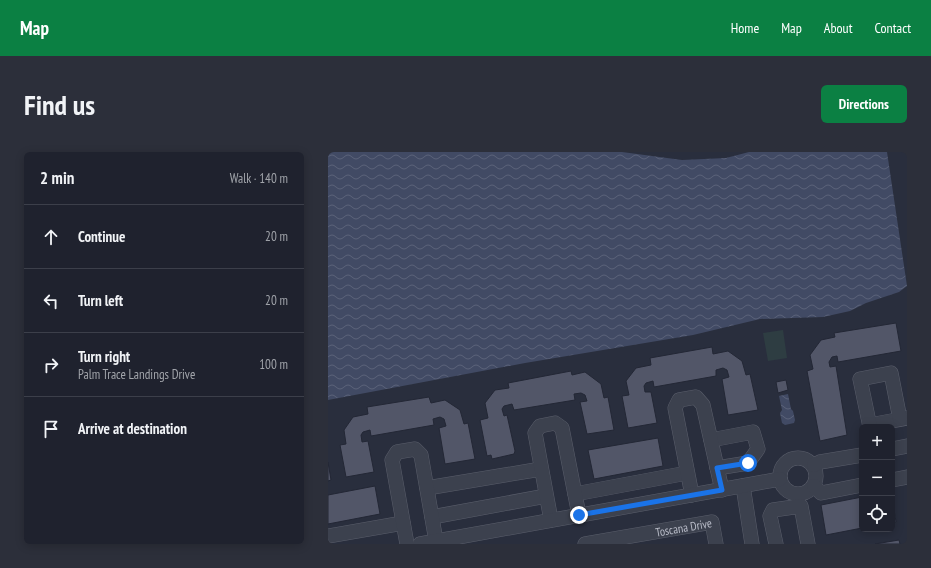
<!DOCTYPE html>
<html lang="en">
<head>
<meta charset="utf-8">
<style>
  :root { --surface:#1f222e; --page:#2c2f3a; --text:#f1f3f6; --muted:#a1a4aa; --line:#3c3f4a; --accent:#0b8043 }
  body { margin:0; font-family:"PT Sans Narrow",sans-serif; background:var(--page); color:var(--text) }
  .controls { position:absolute; right:12px; bottom:12px; display:grid; overflow:hidden; border-radius:6px; box-shadow:0 2px 10px #0003 }
  .controls button { width:36px; height:36px; display:grid; place-items:center; padding:0; border:0; border-bottom:1px solid var(--line); background:var(--surface); color:var(--text); font:20px sans-serif }
  .stop { position:absolute; width:12px; height:12px; margin:-9px; border:3px solid #1a73e8; border-radius:50%; background:#fff }
  .stop.end { background:#1a73e8; border-color:#fff; box-shadow:0 1px 4px #0008 }
  .list { margin:0; padding:0; list-style:none }
  h2 { display:flex; justify-content:space-between; align-items:center; height:52px; margin:0; padding:0 16px; font-size:17px }
  h2 small { font-size:13px; font-weight:400; color:var(--muted) }
  .list li { display:grid; grid-template-columns:26px 1fr auto; gap:12px; align-items:center; box-sizing:border-box; height:64px; padding:0 16px; border-top:1px solid var(--line) }
  .list b { display:block; font-size:15px; white-space:nowrap }
  .list p { margin:0; font-size:13px; white-space:nowrap; color:var(--muted) }
  .list em { font-size:13px; font-style:normal; color:var(--muted) }
  .icon { flex:none; width:22px; height:22px; fill:none; stroke:currentColor; stroke-width:2; stroke-linecap:round; stroke-linejoin:round }
  .map { position:relative; flex:none; width:579px; height:392px; overflow:hidden; border-radius:6px }
  header { display:flex; align-items:center; gap:24px; box-sizing:border-box; height:56px; padding:0 20px; background:var(--accent); color:#fff }
  header strong { font-size:19px }
  nav { display:flex; gap:22px; margin-inline-start:auto; font-size:14px }
  .intro { display:flex; align-items:center; justify-content:space-between; box-sizing:border-box; height:96px; padding:0 24px }
  h1 { margin:0; font-size:28px }
  .button { padding:10px 18px; border-radius:6px; background:var(--accent); color:#fff; font-size:14px; font-weight:700 }
  main { display:flex; gap:24px; padding:0 24px }
  aside { flex:1; background:var(--surface); border-radius:6px; box-shadow:0 2px 10px #0003 }
  .map>svg:first-child { display:block }
  .park { fill:#2e3d42 }
  .water { fill:url(#water-waves) }
  .building { fill:#525668; stroke:#232735 }
  .lines { fill:none; stroke-linecap:round; stroke-linejoin:round }
  .minor-casing { stroke:#5a5e6b; stroke-width:15 }
  .minor { stroke:#3c414e; stroke-width:14 }
  .route { stroke:#1a73e8; stroke-width:5 }
  .labels { text-anchor:middle; dominant-baseline:central; stroke-width:3; stroke-linejoin:round; paint-order:stroke }
  .street-label { font-size:12px; fill:#b9bcc8; stroke:#212533 }
</style>
</head>
<body>
<header>
<strong>Map</strong>
<nav><a>Home</a><a>Map</a><a>About</a><a>Contact</a></nav>
</header>
<div class="intro"><h1>Find us</h1><a class="button">Directions</a></div>
<main>
<aside>
<h2>2 min<small>Walk · 140 m</small></h2>
<ul class="list">
<li><svg class="icon" aria-label="ahead" viewBox="0 0 24 24"><path d="M12 20V5M6 11l6-6 6 6"/></svg><div><b>Continue</b></div><em>20 m</em></li>
<li><svg class="icon" aria-label="left" viewBox="0 0 24 24"><path d="M17 20v-9H6M10 6l-5 5 5 5"/></svg><div><b>Turn left</b></div><em>20 m</em></li>
<li><svg class="icon" aria-label="right" viewBox="0 0 24 24"><path d="M7 20v-9h11M14 6l5 5-5 5"/></svg><div><b>Turn right</b><p>Palm Trace Landings Drive</p></div><em>100 m</em></li>
<li><svg class="icon" aria-label="arrive" viewBox="0 0 24 24"><path d="M6 21V4h12l-3 4 3 4H6"/></svg><div><b>Arrive at destination</b></div></li>
</ul>
</aside>
<div class="map">
<svg width="579" height="392" viewBox="0 0 579 392">
  <defs>
    <pattern id="water-waves" width="16" height="10" patternUnits="userSpaceOnUse"><rect width="16" height="10" fill="#414a64"/><path d="M0 5q4-4 8 0t8 0" fill="none" stroke="#5a6279"/></pattern>
  </defs>
  <rect width="100%" height="100%" fill="#292e3d"/>
  <path class="park" d="M455,178L459,206L440,209L435,181Z"/>
  <g class="water">
    <path d="M0,0H294L354,8L398,6L421,0H559L579,134L571,140L538,151L522,159L495,165L432,167L365,183L197,211L0,248Z"/>
    <path d="M460,242L463,257L465,259L467,268L466,271L457,273L454,271L452,261L454,258L451,244Z"/>
  </g>
  <g class="building">
    <path d="M568,171L573,199L510,210L509,204L504,205L501,210L502,215L508,214L519,283L492,289L479,219L485,217L482,203L493,188L507,185L506,181Z"/>
    <path d="M384,195L385,202L400,199L414,209L418,223L422,222L430,258L400,263L394,227L401,225L399,218L395,216L388,218V224L326,235L325,229L318,231L316,234L317,240H323L329,271L300,276L294,244L301,243L298,229L308,216L323,213L322,206Z"/>
    <path d="M243,219L244,223L257,220L273,232L276,246L280,245L286,278L259,282L252,250L259,249L257,243L253,241L246,242L247,248L186,258L184,252L176,254L174,257L176,264L179,263L187,299L186,302L164,307L163,303L159,304L152,268L160,266L157,251L167,238L181,236L180,231Z"/>
    <path d="M458,228L460,238L450,241L448,230Z"/>
    <path d="M101,245L103,251L117,248L132,258L136,272L140,271L147,307L117,312L111,276L118,274L116,267L112,265L105,267L106,273L43,284L42,278L35,280L33,283L34,290L40,289L46,320L18,325L12,293L18,292L16,278L25,265L40,262L39,255Z"/>
    <path d="M330,286L335,314L266,327L260,298Z"/>
    <path d="M0,310L3,328L0,329Z"/>
    <path d="M47,334L52,362L0,372V343Z"/>
    <path d="M534,345V376L498,383L493,353Z"/>
    <path d="M564,345L568,370L564,371Z"/>
    <path d="M571,388L572,392H547Z"/>
  </g>
  <g class="lines">
    <g class="minor-casing">
      <g id="minor">
        <path d="M542,273L579,266"/>
        <path d="M542,275L532,227L563,221L572,267"/>
        <path d="M383,288L425,280L430,297L420,311L389,316"/>
        <path d="M564,297L579,294"/>
        <circle cx="470" cy="324" r="18"/>
        <path d="M486,313L492,310L534,303"/>
        <path d="M564,328L579,325"/>
        <path d="M415,334L424,392"/>
        <path d="M486,334L493,341L534,333"/>
        <path d="M99,336L213,317"/>
        <path d="M247,342L359,321"/>
        <path d="M364,343L347,256L351,248L368,245L375,253L394,338"/>
        <path d="M104,365L218,344"/>
        <path d="M223,368L207,281L212,274L227,271L234,276L251,363"/>
        <path d="M0,384L75,371"/>
        <path d="M79,392L64,308L69,300L87,297L93,303L108,389"/>
        <path d="M92,392L452,327"/>
        <path id="s1" d="M257,392L384,370L388,392"/>
        <path d="M448,392L442,364L445,358L473,354L480,392"/>
      </g>
    </g>
    <use href="#minor" class="minor"/>
  </g>
  <g class="lines">
    <path class="route" d="M251,363L394,338L389,316L420,311"/>
  </g>
  <g class="labels">
    <g class="street-label">
      <text stroke="none"><textPath href="#s1" startOffset="100">Toscana Drive</textPath></text>
    </g>
  </g>
</svg>
<div class="controls">
<button>+</button>
<button>−</button>
<button><svg class="icon" aria-label="locate" viewBox="0 0 24 24"><circle cx="12" cy="12" r="6"/><path d="M12 2v4M12 18v4M2 12h4M18 12h4"/></svg></button>
</div>
<div class="stop" style="left:420px;top:311px"></div>
<div class="stop end" style="left:251px;top:363px"></div>
</div>
</main>
</body>
</html>
